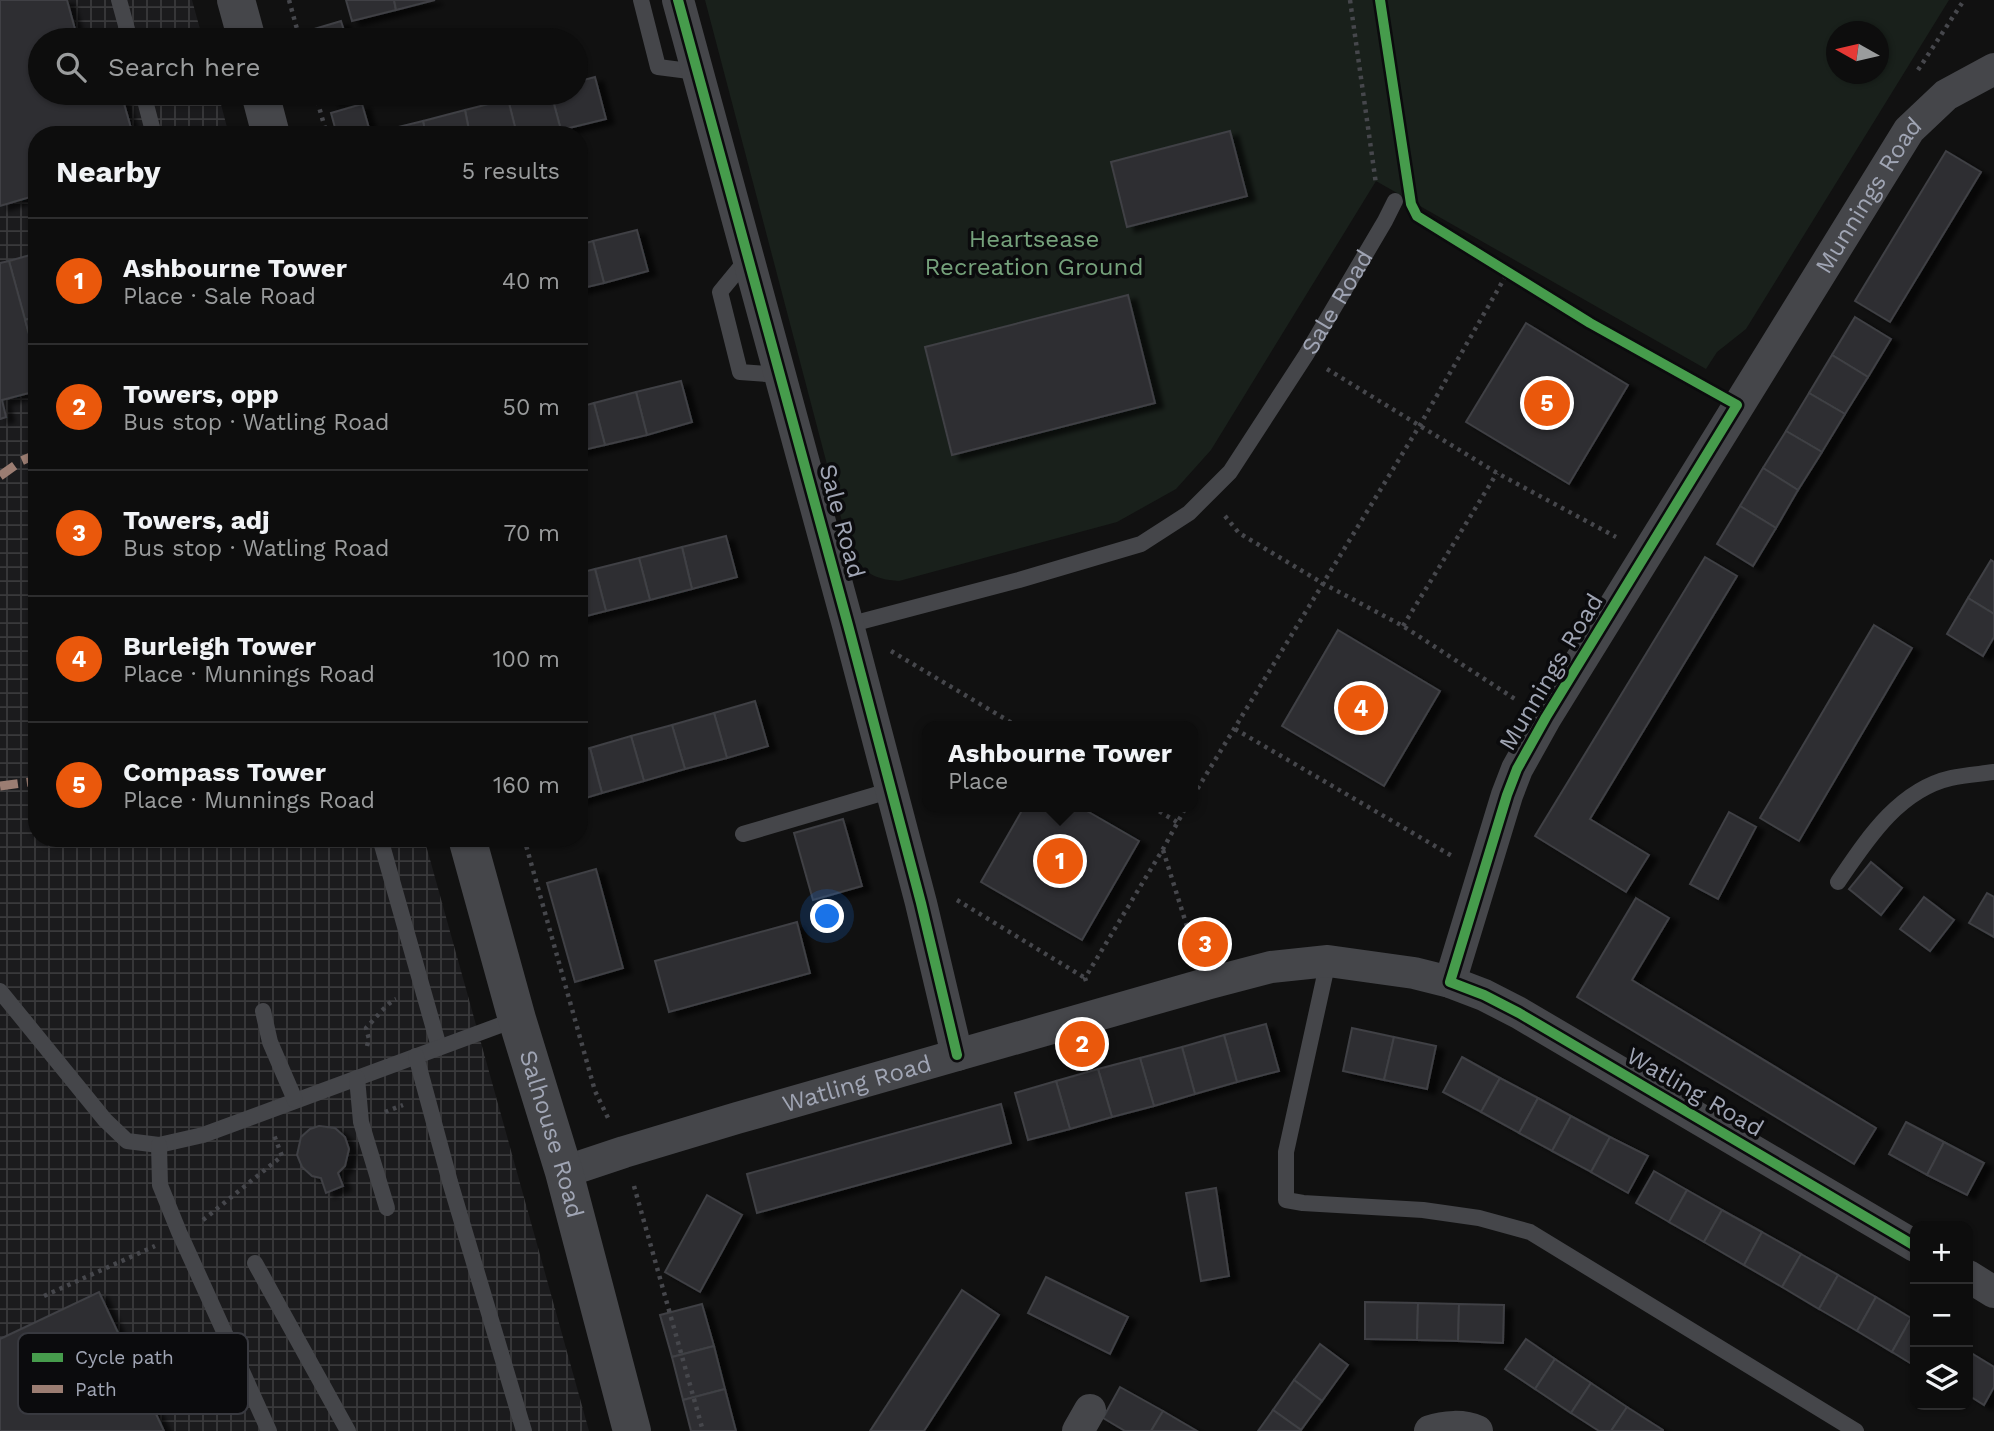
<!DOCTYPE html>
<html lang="en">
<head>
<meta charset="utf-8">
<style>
  :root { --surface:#0d0d0d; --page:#161616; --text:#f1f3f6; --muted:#9a9c9d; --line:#2d2d2e; --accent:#ea580c }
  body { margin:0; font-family:"Work Sans",sans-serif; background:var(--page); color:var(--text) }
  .controls { position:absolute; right:21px; bottom:21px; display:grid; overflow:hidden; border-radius:14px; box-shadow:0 2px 5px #0004 }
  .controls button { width:63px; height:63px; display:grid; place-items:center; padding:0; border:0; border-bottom:2px solid var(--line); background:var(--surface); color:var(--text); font:35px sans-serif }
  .compass { position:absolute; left:1826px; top:21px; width:63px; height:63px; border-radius:50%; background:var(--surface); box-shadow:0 2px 5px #0004; rotate:278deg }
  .you { position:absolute; left:828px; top:917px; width:24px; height:24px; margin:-18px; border:5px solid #fff; border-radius:50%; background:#1a73e8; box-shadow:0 0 0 10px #1a73e833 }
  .badge { display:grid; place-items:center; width:46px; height:46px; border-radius:50%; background:var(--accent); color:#fff; font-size:23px; font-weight:700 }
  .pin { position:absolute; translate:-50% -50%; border:4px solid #fff; box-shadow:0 2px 7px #0006 }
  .popup { position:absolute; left:922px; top:721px; width:276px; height:91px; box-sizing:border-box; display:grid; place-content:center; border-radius:14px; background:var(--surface); filter:drop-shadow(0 2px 5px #0005); font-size:23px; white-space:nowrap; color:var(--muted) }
  .popup b { font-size:26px; color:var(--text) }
  .popup::after { content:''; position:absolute; left:50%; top:100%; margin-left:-14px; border:14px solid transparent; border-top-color:var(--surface) }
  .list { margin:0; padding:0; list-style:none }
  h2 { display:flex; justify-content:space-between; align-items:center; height:91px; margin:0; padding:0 28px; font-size:30px }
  h2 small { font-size:23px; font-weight:400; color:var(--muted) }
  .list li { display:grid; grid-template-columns:46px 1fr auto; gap:21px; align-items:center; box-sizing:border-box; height:126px; padding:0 28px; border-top:2px solid var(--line) }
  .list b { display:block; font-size:26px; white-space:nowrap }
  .list p { margin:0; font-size:23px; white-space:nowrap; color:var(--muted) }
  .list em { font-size:23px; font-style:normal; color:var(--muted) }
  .icon { flex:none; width:38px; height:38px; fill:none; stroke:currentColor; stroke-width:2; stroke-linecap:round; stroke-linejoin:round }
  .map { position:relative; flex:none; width:1994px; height:1431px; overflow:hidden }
  .search { position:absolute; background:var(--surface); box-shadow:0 2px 5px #0004; left:28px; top:28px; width:560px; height:77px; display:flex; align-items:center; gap:18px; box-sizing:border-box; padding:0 24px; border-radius:38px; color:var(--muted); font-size:26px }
  .panel { position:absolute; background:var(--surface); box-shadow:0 2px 5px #0004; left:28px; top:126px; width:560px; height:721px; border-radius:28px }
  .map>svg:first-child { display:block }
  .industrial { fill:url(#industrial-grid) }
  .green { fill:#19201b; fill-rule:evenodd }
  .building { fill:#2f2f31; stroke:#3f4045; stroke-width:2; filter:url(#shadow) }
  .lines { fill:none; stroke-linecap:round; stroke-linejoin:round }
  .path { stroke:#46474c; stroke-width:4.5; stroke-dasharray:3.5 5; stroke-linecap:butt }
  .service { stroke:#45464a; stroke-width:16 }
  .minor { stroke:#45464a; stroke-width:32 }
  .tertiary { stroke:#45464a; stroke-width:38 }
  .quiet { stroke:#9b7d72; stroke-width:9; stroke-dasharray:18 9; stroke-linecap:butt }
  .cycleway-casing { stroke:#0b0b0d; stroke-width:15 }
  .cycleway { stroke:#469c4c; stroke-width:10 }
  .labels { text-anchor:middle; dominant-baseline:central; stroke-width:7; stroke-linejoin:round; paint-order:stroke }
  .street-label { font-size:24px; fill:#a0a5b4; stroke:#0b0b0d }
  .park-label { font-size:24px; fill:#75a17b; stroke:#0b0b0d }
  .key { fill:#0b0b0d; stroke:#38393f; stroke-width:2 }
  .key-label { font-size:19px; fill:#a0a5b4 }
</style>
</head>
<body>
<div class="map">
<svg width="1994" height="1431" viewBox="0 0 1994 1431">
  <defs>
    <pattern id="industrial-grid" width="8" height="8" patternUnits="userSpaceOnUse" patternTransform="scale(1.75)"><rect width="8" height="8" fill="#1b1b1d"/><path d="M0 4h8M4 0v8" fill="none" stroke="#39393b"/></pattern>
    <filter id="shadow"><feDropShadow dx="8" dy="4.5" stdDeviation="2" flood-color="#0009"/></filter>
  </defs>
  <rect width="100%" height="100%" fill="#111"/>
  <path class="industrial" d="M0,0H192L203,40H40V93H218L229,135H37V838H424L589,1431H0Z"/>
  <path class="green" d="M705,0H1949L1746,329L1717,352L1706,369L1376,181L1211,450L1176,489L1117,522L899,581C872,579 866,573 850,552ZM1836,32H1878V74H1836Z"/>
  <g class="building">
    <path d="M0,0H67L78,40H40V93H92L94,97L111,93H121L133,135H37V195L0,206Z"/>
    <path d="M346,0H394L396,10L352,21Z"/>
    <path d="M394,0H435L396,10Z"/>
    <path d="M341,21L347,40H314L311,30Z"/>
    <path d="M595,77L606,119L561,130L551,93H576V82Z"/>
    <path d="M329,93H361L332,101Z"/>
    <path d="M534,93H551L561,130L543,135H517L508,99Z"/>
    <path d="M508,99L517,135H470L465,110Z"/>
    <path d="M362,104L371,135H337L331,113Z"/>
    <path d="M465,110L470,135H426L423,121Z"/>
    <path d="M423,121L426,135H379L378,132Z"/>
    <path d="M1230,131L1247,196L1127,227L1111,162Z"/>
    <path d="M1946,151L1981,172L1890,322L1855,301Z"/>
    <path d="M637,230L648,271L604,283L593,241Z"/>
    <path d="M593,241L604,283L579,289V245Z"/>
    <path d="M37,253V316L25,320L9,261Z"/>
    <path d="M9,261L37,363V391L2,400L6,417L0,419V263Z"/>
    <path d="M1128,295L1155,403L952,455L925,347Z"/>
    <path d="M37,316V363L25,320Z"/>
    <path d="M1855,317L1891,339L1868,377L1832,355Z"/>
    <path d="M1526,323L1628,385L1569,484L1466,422Z"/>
    <path d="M1832,355L1868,377L1845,414L1809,393Z"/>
    <path d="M681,381L692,422L647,435L636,392Z"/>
    <path d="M636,392L647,435L605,445L594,403Z"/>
    <path d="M1809,393L1845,414L1822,452L1786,431Z"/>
    <path d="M594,403L605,445L579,451V407Z"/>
    <path d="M1786,431L1822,452L1798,490L1763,468Z"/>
    <path d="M1763,468L1798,490L1776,528L1740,506Z"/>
    <path d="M1740,506L1776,528L1753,566L1717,544Z"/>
    <path d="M726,536L737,577L692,589L682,547Z"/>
    <path d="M682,547L692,589L650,600L639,558Z"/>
    <path d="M1705,557L1737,576L1590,819L1649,855L1626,892L1535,836Z"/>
    <path d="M639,558L650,600L606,611L595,569Z"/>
    <path d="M1991,560L1994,562V614L1968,598Z"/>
    <path d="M595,569L606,611L579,618V573Z"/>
    <path d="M1968,598L1994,614V637L1983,656L1947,634Z"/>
    <path d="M1874,625L1912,648L1799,841L1760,818Z"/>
    <path d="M1338,630L1440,691L1384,786L1282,726Z"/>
    <path d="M755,701L768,746L727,758L714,713Z"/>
    <path d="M714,713L727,758L685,769L672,725Z"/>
    <path d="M672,725L685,769L644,781L631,736Z"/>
    <path d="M631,736L644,781L602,793L590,748Z"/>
    <path d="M590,748L602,793L579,800V751Z"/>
    <path d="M1024,807H1080L1139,841L1082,940L981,882Z"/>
    <path d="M1729,812L1756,827L1718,899L1690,884Z"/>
    <path d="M843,819L862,886L813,900L794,833Z"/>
    <path d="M1871,862L1902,888L1881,915L1849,889Z"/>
    <path d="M596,869L623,968L575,982L547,883Z"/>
    <path d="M1987,893L1994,897V937L1969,923Z"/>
    <path d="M1924,897L1954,920L1930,951L1900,929Z"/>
    <path d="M1636,898L1669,918L1632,980L1876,1128L1854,1164L1577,997Z"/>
    <path d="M797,922L810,973L669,1012L655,961Z"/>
    <path d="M1266,1024L1279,1071L1237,1082L1224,1035Z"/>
    <path d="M1352,1028L1394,1037L1384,1080L1343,1071Z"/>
    <path d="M1224,1035L1237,1082L1195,1094L1182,1047Z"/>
    <path d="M1394,1037L1436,1046L1427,1089L1384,1080Z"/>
    <path d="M1182,1047L1195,1094L1154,1106L1140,1058Z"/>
    <path d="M1462,1057L1500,1078L1481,1112L1443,1092Z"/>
    <path d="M1140,1058L1154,1106L1112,1117L1098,1069Z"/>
    <path d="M1098,1069L1112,1117L1070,1129L1056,1081Z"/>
    <path d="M1500,1078L1538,1098L1519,1133L1481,1112Z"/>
    <path d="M1056,1081L1070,1129L1028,1140L1015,1093Z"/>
    <path d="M1538,1098L1571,1116L1552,1151L1519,1133Z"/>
    <path d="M1001,1104L1011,1143L757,1213L747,1174Z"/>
    <path d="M1571,1116L1610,1137L1591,1172L1552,1151Z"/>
    <path d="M1906,1122L1944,1142L1927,1175L1889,1154Z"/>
    <path d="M319,1126L335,1128L345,1137L349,1149L345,1166L338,1173L343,1186L326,1193L321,1178L312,1176L302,1167L297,1155L301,1137L310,1129Z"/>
    <path d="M1610,1137L1648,1156L1628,1193L1591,1172Z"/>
    <path d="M1944,1142L1984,1163L1967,1195L1927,1175Z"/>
    <path d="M1654,1171L1687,1190L1669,1222L1636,1203Z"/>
    <path d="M1216,1188L1229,1276L1201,1281L1186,1193Z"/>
    <path d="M1687,1190L1722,1210L1704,1242L1669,1222Z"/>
    <path d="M707,1195L742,1215L700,1292L665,1272Z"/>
    <path d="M1722,1210L1762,1232L1744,1265L1704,1242Z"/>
    <path d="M1762,1232L1801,1254L1782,1287L1744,1265Z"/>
    <path d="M1801,1254L1838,1275L1819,1309L1782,1287Z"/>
    <path d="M1838,1275L1876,1297L1857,1331L1819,1309Z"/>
    <path d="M1046,1277L1128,1317L1110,1354L1028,1313Z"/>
    <path d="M962,1290L999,1315L924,1431H870Z"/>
    <path d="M99,1292L164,1431H0V1339Z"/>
    <path d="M1876,1297L1911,1318L1892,1352L1857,1331Z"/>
    <path d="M1365,1302L1418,1303L1417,1340L1365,1339Z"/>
    <path d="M1418,1303L1459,1304L1458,1341L1417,1340Z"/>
    <path d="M702,1304L714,1346L672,1357L660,1315Z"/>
    <path d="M1459,1304L1504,1305L1503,1343L1458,1341Z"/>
    <path d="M1911,1318L1915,1320V1366L1892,1352Z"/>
    <path d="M1526,1339L1555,1359L1535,1389L1505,1369Z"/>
    <path d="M1320,1344L1348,1365L1322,1401L1294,1380Z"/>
    <path d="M714,1346L725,1389L683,1400L672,1357Z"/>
    <path d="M1968,1351L1994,1367V1387L1984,1405L1968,1395Z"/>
    <path d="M1555,1359L1591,1383L1571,1413L1535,1389Z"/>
    <path d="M1294,1380L1322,1401L1301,1430L1273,1410Z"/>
    <path d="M1591,1383L1627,1407L1611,1431H1599L1571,1413Z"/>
    <path d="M1120,1387L1163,1411L1151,1431H1125L1103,1418Z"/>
    <path d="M725,1389L736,1431H691L683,1400Z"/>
    <path d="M1627,1407L1663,1430V1431H1611Z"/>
    <path d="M1273,1410L1301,1430L1300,1431H1258Z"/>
    <path d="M1163,1411L1197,1431H1151Z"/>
  </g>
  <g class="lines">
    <g class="path">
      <path d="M289,0L300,40"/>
      <path d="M1350,0L1376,184"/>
      <path d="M1918,70L1964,0"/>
      <path d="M315,93L327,135"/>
      <path d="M1327,369L1497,473L1616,537"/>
      <path d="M1225,516L1239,533L1324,584L1403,626L1515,699"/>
      <path d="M1403,626L1497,473"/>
      <path d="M891,651L1017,726"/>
      <path d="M1235,729L1452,856"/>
      <path d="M1193,796L1420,425L1508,272"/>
      <path d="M1152,807L1177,822"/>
      <path d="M524,838L595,1091L610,1122"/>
      <path d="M1163,850L1195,952"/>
      <path d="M957,900L1085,978"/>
      <path d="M1086,981L1085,978L1163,849L1186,807"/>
      <path d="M367,1046L369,1039L366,1028C374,1020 388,1002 396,999"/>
      <path d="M385,1112L403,1105"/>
      <path d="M634,1186L703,1431"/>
      <path d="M203,1220L282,1156L274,1135"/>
      <path d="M44,1296L155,1246"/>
    </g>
    <g class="service">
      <path d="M119,0L130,40"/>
      <path d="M641,0L658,67L697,72"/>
      <path d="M143,93L154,135"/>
      <path d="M748,258L720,292L740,372L781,375"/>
      <path id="s1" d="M848,625L1019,580L1141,544L1189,513L1230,472L1306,355L1385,221L1395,201"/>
      <path d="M743,834L892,790"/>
      <path d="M380,838L439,1047"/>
      <path d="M1838,882C1866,841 1898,790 1951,778C1965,775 1980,774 1994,772"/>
      <path d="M1328,961L1286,1152V1200L1303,1203L1423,1210L1479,1218L1530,1232L1856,1431"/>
      <path d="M0,991L105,1120L127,1141L159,1145L203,1135L517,1019"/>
      <path d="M263,1011L270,1042L295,1100"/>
      <path d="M416,1056L450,1182L524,1431"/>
      <path d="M357,1078L361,1122L387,1208"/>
      <path d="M159,1145L160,1185L179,1232L269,1431"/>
      <path d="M255,1263L348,1431"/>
    </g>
    <g class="minor">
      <path d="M678,0L848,625L921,903L957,1055"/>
      <path id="s2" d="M1450,982L1507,795L1517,769L1546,717L1909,130L1946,95L1994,69"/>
      <path id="s3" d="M564,1172L624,1152L737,1118L1206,984L1271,967L1328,961L1414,973L1450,982L1484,995L1519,1013L1915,1246"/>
      <path d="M1968,1276L1994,1292"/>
      <path d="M1078,1431L1090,1410"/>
      <path d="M1430,1431C1444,1426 1464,1425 1477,1431"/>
    </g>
    <g class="tertiary">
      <path d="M236,0L247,40"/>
      <path d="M260,93L271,135"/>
      <path id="s4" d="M467,838L517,1019L564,1172L632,1431"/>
    </g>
    <g class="quiet">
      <path d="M0,476L21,461L37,454"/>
      <path d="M0,786L37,781"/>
    </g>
    <g class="cycleway-casing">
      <g id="cycleway">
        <path d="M678,0L848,625L921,903L957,1055"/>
        <path d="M1380,0L1411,204L1417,216L1590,323L1737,405L1546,717L1517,769L1507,795L1450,982L1484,995L1519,1013L1915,1246"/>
      </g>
    </g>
    <use href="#cycleway" class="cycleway"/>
  </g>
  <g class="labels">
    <g class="street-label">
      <text stroke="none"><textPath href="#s2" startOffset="896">Munnings Road</textPath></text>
      <text stroke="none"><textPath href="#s1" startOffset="620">Sale Road</textPath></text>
      <text transform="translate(842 521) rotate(75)">Sale Road</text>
      <text transform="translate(1551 672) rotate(-59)">Munnings Road</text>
      <text stroke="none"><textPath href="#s3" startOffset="306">Watling Road</textPath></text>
      <text transform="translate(1695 1092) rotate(30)">Watling Road</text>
      <text stroke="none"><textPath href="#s4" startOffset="308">Salhouse Road</textPath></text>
    </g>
    <g class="park-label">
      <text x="1034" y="239">Heartsease<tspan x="1034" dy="28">Recreation Ground</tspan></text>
    </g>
  </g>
  <rect x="18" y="1333" width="230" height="81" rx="10" class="key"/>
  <rect x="32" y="1353" width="31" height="9" fill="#469c4c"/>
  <rect x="32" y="1385" width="31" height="8" fill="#9b7d72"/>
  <g class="key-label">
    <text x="75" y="1364">Cycle path</text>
    <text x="75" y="1396">Path</text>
  </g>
</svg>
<div class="controls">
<button>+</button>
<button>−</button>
<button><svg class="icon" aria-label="layers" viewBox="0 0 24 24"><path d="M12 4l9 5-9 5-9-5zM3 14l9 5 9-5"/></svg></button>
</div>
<svg class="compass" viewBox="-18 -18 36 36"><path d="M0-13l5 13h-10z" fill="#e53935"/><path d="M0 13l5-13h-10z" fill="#9a9c9d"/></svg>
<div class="you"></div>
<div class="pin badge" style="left:1060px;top:861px">1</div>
<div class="popup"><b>Ashbourne Tower</b>Place</div>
<div class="pin badge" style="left:1082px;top:1044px">2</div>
<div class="pin badge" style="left:1205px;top:944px">3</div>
<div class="pin badge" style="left:1361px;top:708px">4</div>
<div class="pin badge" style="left:1547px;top:403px">5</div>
<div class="search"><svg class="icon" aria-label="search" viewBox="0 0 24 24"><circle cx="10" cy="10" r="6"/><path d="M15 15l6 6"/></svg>Search here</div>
<section class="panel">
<h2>Nearby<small>5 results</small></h2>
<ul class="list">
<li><span class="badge">1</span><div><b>Ashbourne Tower</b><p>Place · Sale Road</p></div><em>40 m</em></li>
<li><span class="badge">2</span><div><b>Towers, opp</b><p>Bus stop · Watling Road</p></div><em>50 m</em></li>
<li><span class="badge">3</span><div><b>Towers, adj</b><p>Bus stop · Watling Road</p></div><em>70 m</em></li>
<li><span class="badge">4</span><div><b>Burleigh Tower</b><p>Place · Munnings Road</p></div><em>100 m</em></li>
<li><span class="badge">5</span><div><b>Compass Tower</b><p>Place · Munnings Road</p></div><em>160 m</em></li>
</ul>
</section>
</div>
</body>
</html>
